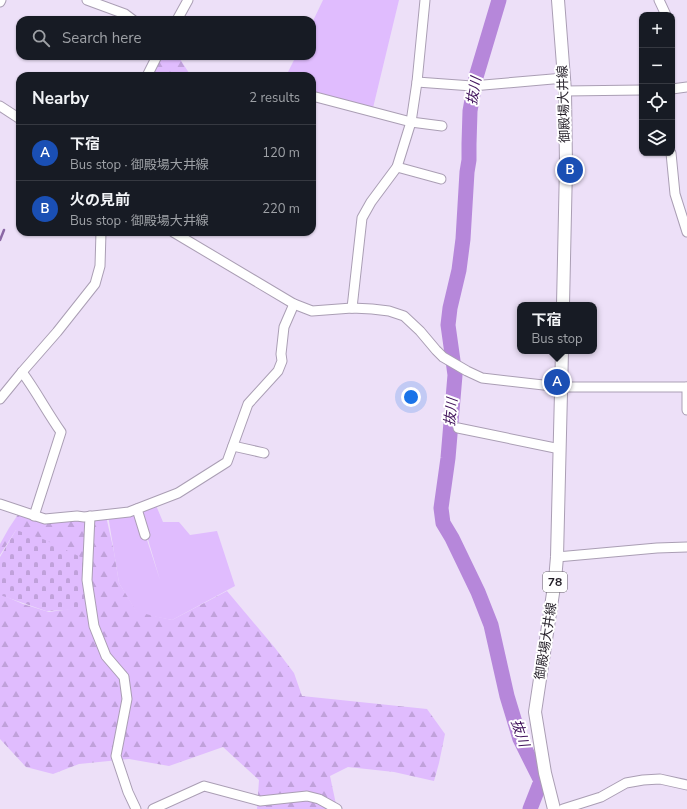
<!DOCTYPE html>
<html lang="en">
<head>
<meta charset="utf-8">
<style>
  :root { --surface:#171b24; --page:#20242c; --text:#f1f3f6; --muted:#9ea1a6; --line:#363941; --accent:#0f766e }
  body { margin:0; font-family:"Nunito Sans","Noto Sans JP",sans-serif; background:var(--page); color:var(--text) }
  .controls { position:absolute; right:12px; top:12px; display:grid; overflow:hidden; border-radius:8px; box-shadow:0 1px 3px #0004 }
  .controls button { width:36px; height:36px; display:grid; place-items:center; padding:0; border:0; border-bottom:1px solid var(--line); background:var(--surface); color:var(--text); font:20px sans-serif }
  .you { position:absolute; left:411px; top:397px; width:14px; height:14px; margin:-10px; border:3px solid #fff; border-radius:50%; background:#1a73e8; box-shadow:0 0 0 6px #1a73e833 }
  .badge { display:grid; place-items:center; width:26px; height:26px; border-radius:50%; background:var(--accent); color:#fff; font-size:13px; font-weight:700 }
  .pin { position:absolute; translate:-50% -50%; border:2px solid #fff; box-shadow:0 1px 4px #0006 }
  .popup { position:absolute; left:517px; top:302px; width:80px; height:52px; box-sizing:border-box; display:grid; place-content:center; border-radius:8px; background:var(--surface); filter:drop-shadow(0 1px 3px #0005); font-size:13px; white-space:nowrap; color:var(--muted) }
  .popup b { font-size:15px; color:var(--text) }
  .popup::after { content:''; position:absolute; left:50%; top:100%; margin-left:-8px; border:8px solid transparent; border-top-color:var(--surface) }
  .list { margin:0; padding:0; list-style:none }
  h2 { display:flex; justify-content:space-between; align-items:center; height:52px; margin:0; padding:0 16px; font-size:17px }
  h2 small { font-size:13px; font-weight:400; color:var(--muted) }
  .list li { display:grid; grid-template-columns:26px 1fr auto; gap:12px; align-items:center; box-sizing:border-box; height:56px; padding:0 16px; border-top:1px solid var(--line) }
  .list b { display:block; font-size:15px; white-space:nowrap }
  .list p { margin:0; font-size:13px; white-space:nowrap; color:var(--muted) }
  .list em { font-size:13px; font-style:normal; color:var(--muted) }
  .icon { flex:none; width:22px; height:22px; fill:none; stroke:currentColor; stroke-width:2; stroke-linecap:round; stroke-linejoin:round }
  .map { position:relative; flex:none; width:687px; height:809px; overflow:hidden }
  .search { position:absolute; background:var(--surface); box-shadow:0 1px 3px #0004; left:16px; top:16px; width:300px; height:44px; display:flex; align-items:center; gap:10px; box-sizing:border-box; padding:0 14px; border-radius:12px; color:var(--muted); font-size:15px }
  .panel { position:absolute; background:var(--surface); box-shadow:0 1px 3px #0004; left:16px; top:72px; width:300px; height:164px; border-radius:12px }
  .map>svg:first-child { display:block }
  .green { fill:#e0bcfe }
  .forest { fill:url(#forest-firs) }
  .cemetery { fill:url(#cemetery-stones) }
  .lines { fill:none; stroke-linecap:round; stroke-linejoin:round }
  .stream { stroke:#8a67a4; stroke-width:2.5 }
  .river { stroke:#b687da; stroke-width:15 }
  .minor-casing { stroke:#aa9eb4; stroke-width:11 }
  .major-casing { stroke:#aa9eb4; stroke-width:14 }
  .minor { stroke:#fff; stroke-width:9 }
  .major { stroke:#fff; stroke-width:12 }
  .labels { text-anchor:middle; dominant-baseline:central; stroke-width:4; stroke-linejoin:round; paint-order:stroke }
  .shield { fill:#fff; stroke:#646167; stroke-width:1 }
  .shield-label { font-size:12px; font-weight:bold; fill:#221d26 }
  .street-label { font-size:13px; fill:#221d26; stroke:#fff }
  .water-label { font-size:14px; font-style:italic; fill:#3f105a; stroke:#fff }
</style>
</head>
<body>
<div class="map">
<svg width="687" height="809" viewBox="0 0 687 809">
  <defs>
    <pattern id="forest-firs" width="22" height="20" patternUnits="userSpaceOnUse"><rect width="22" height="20" fill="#e0bcfe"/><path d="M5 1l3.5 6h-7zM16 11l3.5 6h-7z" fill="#c0a1da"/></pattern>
    <pattern id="cemetery-stones" width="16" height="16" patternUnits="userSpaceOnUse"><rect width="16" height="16" fill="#e0bcfe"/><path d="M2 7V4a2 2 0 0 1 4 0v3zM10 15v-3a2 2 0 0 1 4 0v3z" fill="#c0a1da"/></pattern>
  </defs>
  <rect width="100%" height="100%" fill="#ede0f8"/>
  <g class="green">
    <path d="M323,0H399L372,112L312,96V76H286L296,56H312V23Z"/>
    <path d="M155,503L163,522H179L190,535L217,531L235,586L172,620L137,613L119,583L108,515L137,509L160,580L139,509Z"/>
  </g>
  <g class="forest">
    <path d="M162,56H178L191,76H153Z"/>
    <path d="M19,513L34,515L106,516L114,552L119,583L137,612L172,620L227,591L275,648L294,673L302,696L427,709L445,734L439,763L434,781L394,772L348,767L330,776L337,809H257L259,780L223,747L169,766L129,759L79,764L53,774L26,767L0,739V594L23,604L49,612L84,607V585L16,530L0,555V544L9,528Z"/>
  </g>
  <path class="cemetery" d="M16,530L43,539L87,560L84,586V609L46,611L0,595V557Z"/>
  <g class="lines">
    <path class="stream" d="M0,240L4,230"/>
    <path class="river" d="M499,0L476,77L470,111L469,144V160L467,172L463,239L459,270L450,308L448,325L455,375L448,458L441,508L443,523L452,538L478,592L491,625L507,696L520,739L541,781L530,809"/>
    <g class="minor-casing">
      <g id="minor">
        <path d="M87,0L125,14L133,20"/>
        <path d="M659,0L666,15"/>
        <path d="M0,2L1,0"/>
        <path d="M177,20L188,0"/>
        <path d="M147,76L157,56"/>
        <path d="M417,82L472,86L564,78"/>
        <path d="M672,89L687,87"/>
        <path d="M565,91L642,90"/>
        <path d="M312,96L411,122L442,126"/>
        <path d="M0,106L20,119"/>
        <path d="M671,153L675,194L687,232"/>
        <path d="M397,167L441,179"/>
        <path d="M173,232L294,304L312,311L352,308L372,309L389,311L404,316L420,331L436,350L443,357L467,371L482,378L561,387H687"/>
        <path d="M352,308L362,218L371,202L397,167L411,122L417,82L425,0"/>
        <path d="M22,372C36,391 47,412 61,432L34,516"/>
        <path d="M687,387V410"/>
        <path d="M0,399L22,372L57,332L95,284L100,266L101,232"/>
        <path d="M458,428L560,449"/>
        <path d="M233,446L264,453"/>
        <path d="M0,504L45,519L77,516L84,517L129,512L178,493L227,462L248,404L278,371L282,361L281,354L284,327L294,304"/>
        <path d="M137,509L145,535"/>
        <path d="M90,516L87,580L94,626L106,656L124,677L127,699L116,756L128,792L136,809"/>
        <path d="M557,557L657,548L687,547"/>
        <path d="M153,809L204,786L260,801L307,796L319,799L337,809"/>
        <path d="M563,809L601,797L626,783L643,780L660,779L687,785"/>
      </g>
    </g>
    <g class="major-casing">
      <g id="major">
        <path d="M558,0L565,91L566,166L563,305"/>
        <path d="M554,809L545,773L535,712L555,580L557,557L562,351"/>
      </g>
    </g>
    <use href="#minor" class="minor"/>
    <use href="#major" class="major"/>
  </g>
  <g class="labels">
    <rect class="shield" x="543" y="572" width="24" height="20" rx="3"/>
    <g class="shield-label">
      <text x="555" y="582">78</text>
    </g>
    <g class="street-label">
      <text transform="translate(564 104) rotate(-92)">御殿場大井線</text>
      <text transform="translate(546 641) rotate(-81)">御殿場大井線</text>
    </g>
    <g class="water-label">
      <text transform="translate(474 91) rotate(-80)">抜川</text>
      <text transform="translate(451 412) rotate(-84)">抜川</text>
      <text transform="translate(520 733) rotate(71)">抜川</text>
    </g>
  </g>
</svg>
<div class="controls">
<button>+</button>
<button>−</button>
<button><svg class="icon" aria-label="locate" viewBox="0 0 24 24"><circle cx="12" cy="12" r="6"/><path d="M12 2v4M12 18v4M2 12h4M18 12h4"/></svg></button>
<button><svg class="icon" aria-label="layers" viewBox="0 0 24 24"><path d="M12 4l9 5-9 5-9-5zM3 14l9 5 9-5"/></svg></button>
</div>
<div class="you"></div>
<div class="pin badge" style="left:557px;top:382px;background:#1a4fb4">A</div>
<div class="popup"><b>下宿</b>Bus stop</div>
<div class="pin badge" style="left:570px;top:170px;background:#1a4fb4">B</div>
<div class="search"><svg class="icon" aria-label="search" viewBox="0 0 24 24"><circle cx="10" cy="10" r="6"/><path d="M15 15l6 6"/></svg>Search here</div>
<section class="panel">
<h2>Nearby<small>2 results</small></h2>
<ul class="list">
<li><span class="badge" style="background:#1a4fb4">A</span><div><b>下宿</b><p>Bus stop · 御殿場大井線</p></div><em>120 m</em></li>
<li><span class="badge" style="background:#1a4fb4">B</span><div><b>火の見前</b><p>Bus stop · 御殿場大井線</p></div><em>220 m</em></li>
</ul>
</section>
</div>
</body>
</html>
